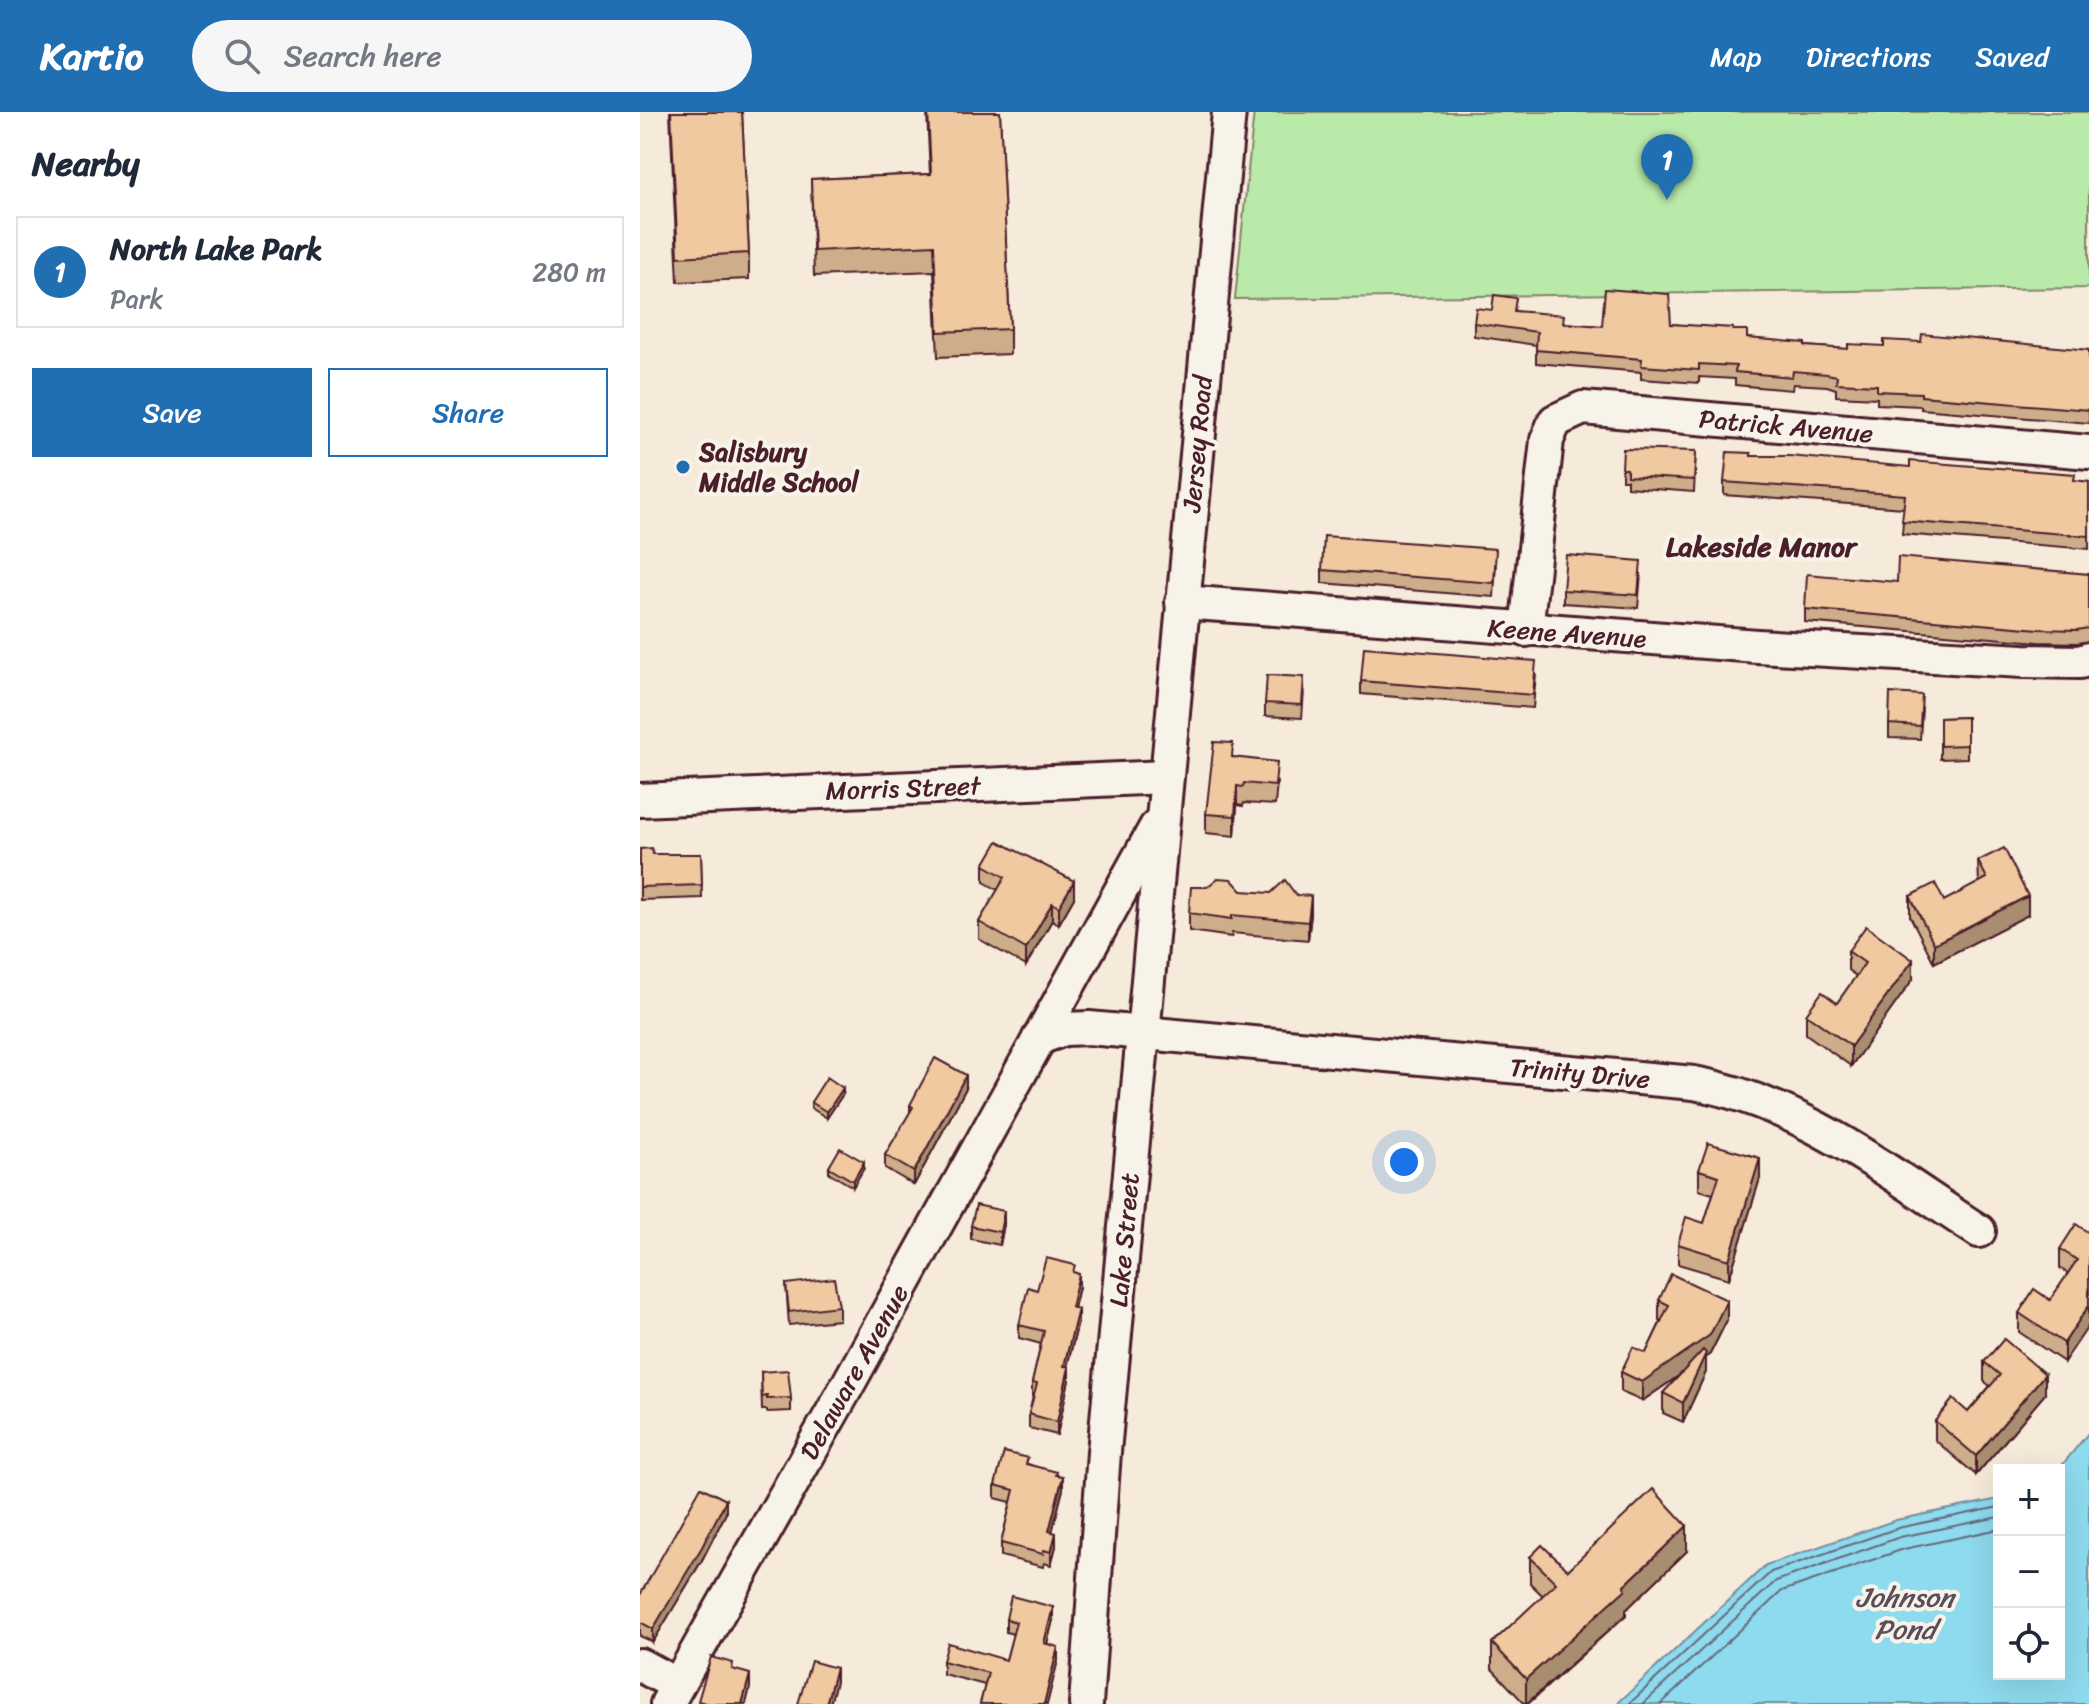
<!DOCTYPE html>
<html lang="en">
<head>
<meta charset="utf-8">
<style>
  :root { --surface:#fff; --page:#f6f6f7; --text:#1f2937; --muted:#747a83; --line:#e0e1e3; --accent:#1f6fb2 }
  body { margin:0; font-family:Sriracha,sans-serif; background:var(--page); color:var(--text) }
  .controls { position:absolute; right:24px; bottom:24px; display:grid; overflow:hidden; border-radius:0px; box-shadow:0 8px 32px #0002 }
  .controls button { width:72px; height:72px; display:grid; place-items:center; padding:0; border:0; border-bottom:2px solid var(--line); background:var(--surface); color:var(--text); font:40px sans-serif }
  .you { position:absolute; left:764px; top:1050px; width:28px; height:28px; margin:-20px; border:6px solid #fff; border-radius:50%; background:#1a73e8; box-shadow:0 0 0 12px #1a73e833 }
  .badge { display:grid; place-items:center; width:52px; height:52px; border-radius:50%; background:var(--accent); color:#fff; font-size:26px; font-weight:700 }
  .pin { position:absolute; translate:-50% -66px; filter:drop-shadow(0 2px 4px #0008) }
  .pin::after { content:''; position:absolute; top:42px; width:28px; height:24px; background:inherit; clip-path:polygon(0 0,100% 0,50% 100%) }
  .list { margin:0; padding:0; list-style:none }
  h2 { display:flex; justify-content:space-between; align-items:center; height:104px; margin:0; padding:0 32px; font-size:34px }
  h2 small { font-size:26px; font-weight:400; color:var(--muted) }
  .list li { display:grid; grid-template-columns:52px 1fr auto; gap:24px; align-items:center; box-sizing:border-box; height:112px; margin:0 16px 16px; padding:0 16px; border:2px solid var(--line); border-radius:0px }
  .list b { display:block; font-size:30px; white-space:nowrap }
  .list p { margin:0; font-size:26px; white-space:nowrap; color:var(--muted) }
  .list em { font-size:26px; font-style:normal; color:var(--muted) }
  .actions { display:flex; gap:16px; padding:24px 32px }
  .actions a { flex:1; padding:18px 0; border:2px solid var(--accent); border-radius:0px; text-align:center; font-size:28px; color:var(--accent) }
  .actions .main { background:var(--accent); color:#fff }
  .icon { flex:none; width:44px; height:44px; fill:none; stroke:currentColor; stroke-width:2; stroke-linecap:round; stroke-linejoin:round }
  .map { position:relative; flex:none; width:1449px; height:1592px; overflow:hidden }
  header { display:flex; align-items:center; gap:48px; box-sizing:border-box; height:112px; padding:0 40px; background:var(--accent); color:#fff }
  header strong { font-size:38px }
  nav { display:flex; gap:44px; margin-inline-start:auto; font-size:28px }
  .search { width:560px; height:72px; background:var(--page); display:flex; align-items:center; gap:20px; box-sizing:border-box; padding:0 28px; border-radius:44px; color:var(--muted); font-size:30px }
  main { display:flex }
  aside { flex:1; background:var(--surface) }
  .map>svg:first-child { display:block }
  .green { fill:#b9eaaa; stroke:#82846a; stroke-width:2 }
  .water { fill:#8edaef; stroke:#738fa1; stroke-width:2 }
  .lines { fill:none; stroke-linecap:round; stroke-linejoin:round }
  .shore { stroke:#656a79; stroke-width:2 }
  .minor-casing { stroke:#4a1f2b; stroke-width:38 }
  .minor { stroke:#f7f3e8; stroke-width:32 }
  .wall { fill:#cead8a; stroke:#4a1f2b; stroke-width:2 }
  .shaded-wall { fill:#a88d70; stroke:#4a1f2b; stroke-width:2 }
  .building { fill:#f0c9a0; stroke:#4a1f2b; stroke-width:2 }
  .poi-dot { fill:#1f6fb2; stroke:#f7f3e8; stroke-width:3 }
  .labels { text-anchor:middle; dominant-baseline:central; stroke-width:8; stroke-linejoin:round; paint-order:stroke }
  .street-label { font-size:26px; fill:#4a1f2b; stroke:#f7f3e8 }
  .poi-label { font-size:26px; font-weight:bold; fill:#4a1f2b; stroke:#f7f3e8; text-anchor:start }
  .neighbourhood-label { font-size:28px; font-weight:bold; fill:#4a1f2b; stroke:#f7f3e8 }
  .water-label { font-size:28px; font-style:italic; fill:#5b4e5c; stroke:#f7f3e8 }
</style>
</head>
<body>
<header>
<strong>Kartio</strong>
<div class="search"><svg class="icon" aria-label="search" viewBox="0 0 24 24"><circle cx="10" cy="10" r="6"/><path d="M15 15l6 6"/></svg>Search here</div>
<nav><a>Map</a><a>Directions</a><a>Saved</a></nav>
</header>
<main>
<aside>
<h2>Nearby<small></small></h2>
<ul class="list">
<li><span class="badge">1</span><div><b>North Lake Park</b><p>Park</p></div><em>280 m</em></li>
</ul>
<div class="actions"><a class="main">Save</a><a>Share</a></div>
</aside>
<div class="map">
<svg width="1449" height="1592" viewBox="0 0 1449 1592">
  <rect width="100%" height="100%" fill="#f6ebda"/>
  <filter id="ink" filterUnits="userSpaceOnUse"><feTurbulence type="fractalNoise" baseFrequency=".0125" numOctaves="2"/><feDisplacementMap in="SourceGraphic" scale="16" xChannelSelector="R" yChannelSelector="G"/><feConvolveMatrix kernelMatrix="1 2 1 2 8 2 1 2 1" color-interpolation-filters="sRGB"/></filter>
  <g filter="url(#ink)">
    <path class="green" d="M614,0H1449V176L595,187Z"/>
    <path class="water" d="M1449,1320V1592H977L1126,1453L1256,1408L1359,1387V1562H1419L1418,1358Z"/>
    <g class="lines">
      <g class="shore">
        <path d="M989,1592L1131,1460L1258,1416L1359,1395"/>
        <path d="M1003,1592L1136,1469L1260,1425L1359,1405"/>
        <path d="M1021,1592L1142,1479L1264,1437L1359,1417"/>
      </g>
      <g class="minor-casing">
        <g id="minor">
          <path d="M542,490L1117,534L1383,549L1440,550L1449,547"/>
          <path d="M886,518L907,328L915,309L943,296L1449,340"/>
          <path d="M0,688L526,665"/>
          <path d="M399,926L425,917L449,916L1054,971C1160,990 1250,1062 1339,1119"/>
          <path d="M0,1553L37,1573"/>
          <path d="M27,1592L201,1285L516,715"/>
          <path d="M446,1592L464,1340L589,0"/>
        </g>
      </g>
      <use href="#minor" class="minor"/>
    </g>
    <g class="wall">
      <path d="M30,0H102L109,141V167L38,170Z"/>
      <path d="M287,0H360L370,217V242L298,245L294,159L174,164L171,67L290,62Z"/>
      <path d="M852,198L876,199L924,211L962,214L1031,212L1093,218L1107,226L1165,234L1208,237L1244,234L1449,238V311L1281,297V294L1237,292V286L1196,284V277L1187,274L1153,272L1152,278L1095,273V267L1059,265V271L1001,267V260L896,251V233L834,224V211Z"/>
      <path d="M1056,339L1054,380L987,375V368H982V357Z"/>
      <path d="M1111,344L1449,370V437L1262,422L1264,396L1084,383V370Z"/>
      <path d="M856,451L854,485L682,471V458Z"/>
      <path d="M1001,462L998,496L923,491V478Z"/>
      <path d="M1449,462V529L1437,531L1399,530L1165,510V497L1257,470Z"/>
      <path d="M896,562L893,596L721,582V569Z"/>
      <path d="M664,578L662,606L625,604V591Z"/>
      <path d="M1282,596L1280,627L1249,626V612Z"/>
      <path d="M1327,605V646L1300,647V606Z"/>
      <path d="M593,645L637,670L635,693L604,691L603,694L597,693L595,724L566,721V702Z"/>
      <path d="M0,737L13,742H61L62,786L0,788Z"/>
      <path d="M1338,749L1388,803L1294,851L1270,804V784L1304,789L1339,771Z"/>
      <path d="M344,753L434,786L419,812L412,808L386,854L339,827V810L358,778L344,770Z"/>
      <path d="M602,779L671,802L668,828L592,821V825L549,819V801Z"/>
      <path d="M1208,839L1273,867L1211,954L1166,922V902L1197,891L1216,864L1208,858Z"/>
      <path d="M326,976L274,1073L245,1056V1043L270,1001V993Z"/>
      <path d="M203,982L187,1006L171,996V990Z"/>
      <path d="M189,1055L224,1056L213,1075L189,1061Z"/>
      <path d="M1059,1058L1120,1066L1089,1167L1038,1152V1132L1064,1111L1073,1082L1059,1078Z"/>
      <path d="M364,1112L360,1133L331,1127V1114Z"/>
      <path d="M1449,1121L1424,1250L1379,1220V1201L1410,1188L1428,1162L1420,1156V1137Z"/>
      <path d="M435,1161L439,1175L434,1196L438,1210L427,1255L429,1268L417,1323L389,1316V1302L393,1284H392V1271L401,1232L379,1226V1213L397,1178Z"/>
      <path d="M146,1172L199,1194V1208L149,1213Z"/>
      <path d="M1019,1188L1087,1208L1070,1242L1066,1245V1260L1043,1310L1023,1301V1281L1040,1263L1002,1289L981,1280V1260L1006,1241L1021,1209L1019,1208Z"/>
      <path d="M1344,1250L1405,1282L1336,1363L1295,1328V1309L1328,1300L1350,1274L1344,1269Z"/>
      <path d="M121,1260L151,1286V1299L127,1300V1298H122Z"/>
      <path d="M388,1352L417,1363L423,1377L412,1420L416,1434L411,1453L404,1451L403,1455L361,1444V1431L371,1390L355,1386V1373Z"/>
      <path d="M86,1401L62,1448L13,1530L0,1524V1483Z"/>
      <path d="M1047,1439L986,1498V1503L888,1592H885L852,1557V1531L903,1484L890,1471V1445L928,1458Z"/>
      <path d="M366,1507L413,1508L407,1532L418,1548L407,1592H340L345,1573L303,1562V1549L366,1548L373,1522L366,1520Z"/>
    </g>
    <g class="shaded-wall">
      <path d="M597,674V693L595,724V704Z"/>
      <path d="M434,769V786L419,812V795Z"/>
      <path d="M671,784V802L668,828V810Z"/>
      <path d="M1388,784V803L1294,851V832Z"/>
      <path d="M412,791V808L386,854V837Z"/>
      <path d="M1273,848V867L1211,954V934Z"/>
      <path d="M326,963V976L274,1073V1060Z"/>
      <path d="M203,976V982L187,1006V1000Z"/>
      <path d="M1120,1046V1066L1089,1167V1148Z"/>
      <path d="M224,1050V1056L213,1075V1069Z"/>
      <path d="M364,1099V1112L360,1133V1120Z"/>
      <path d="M439,1162V1175L431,1208V1195Z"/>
      <path d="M1087,1188V1208L1070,1242L1066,1245V1260L1043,1310V1291L1063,1247L1002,1289V1270Z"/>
      <path d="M1449,1193V1213L1424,1250V1231Z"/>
      <path d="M438,1197V1210L424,1267V1254Z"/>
      <path d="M429,1255V1268L417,1323V1310Z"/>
      <path d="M1405,1262V1282L1336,1363V1344Z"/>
      <path d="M423,1364V1377L409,1432V1419Z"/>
      <path d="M86,1388V1401L62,1448L13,1530V1517Z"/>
      <path d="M1047,1414V1439L986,1498V1503L886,1592V1567Z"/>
      <path d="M416,1421V1434L411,1453V1440Z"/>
      <path d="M413,1495V1508L404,1544V1531Z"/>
      <path d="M418,1535V1548L407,1592H404Z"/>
      <path d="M196,1556V1570L190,1592H186Z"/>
      <path d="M110,1562V1576L106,1592H102Z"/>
    </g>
    <g class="building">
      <path d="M31,0H102L109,141L38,145Z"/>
      <path d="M288,0H360L370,217L298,220L294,133L174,139L171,67L291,62Z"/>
      <path d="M965,177L1029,182L1031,212L1093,216V218H1107V226L1165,231V234L1208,237V232L1244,234V228L1281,230L1282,222L1449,238V298L1281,284V281L1237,279V273L1196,271L1197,264L1187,262L1153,259L1152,265L1095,260L1096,254L1059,252V258L1001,254L1002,247L896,238L897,220L834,211L836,196L852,198L854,183L876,186L874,199L924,203L923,211L962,214Z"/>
      <path d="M983,337L1056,339L1054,368L987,364V357H982Z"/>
      <path d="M1087,340L1111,341V344H1149L1270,355V349L1435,362L1434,368L1449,370V424L1262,409L1265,383L1084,370Z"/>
      <path d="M684,424L856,437L854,471L682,458Z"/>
      <path d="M926,443L1001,449L998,483L923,478Z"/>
      <path d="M1258,445L1449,462V516L1437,518L1399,517L1165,497L1167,462L1257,470Z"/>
      <path d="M724,535L896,549L893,583L721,569Z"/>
      <path d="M627,563L664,565L662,593L625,591Z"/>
      <path d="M1250,581L1282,583L1280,614L1249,612Z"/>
      <path d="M1327,605V633L1300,634V606Z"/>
      <path d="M574,630L593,631L592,645L637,650L635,674L604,671L603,675L597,674L595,704L566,702Z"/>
      <path d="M358,729L434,769L419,795L412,791L386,837L339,810L365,765L344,753Z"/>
      <path d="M12,736L13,742H61L62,773L0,775V737Z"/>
      <path d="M1364,736L1388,784L1294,832L1270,784L1295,771L1304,789L1347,766L1338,749Z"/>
      <path d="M578,766L591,767L602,779L631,781L645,768L656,783L671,784L668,810L592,803V807L549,801L551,775H567Z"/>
      <path d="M1226,814L1273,848L1211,934L1166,902L1182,880L1197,891L1225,851L1208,839Z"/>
      <path d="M295,946L326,963L274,1060L245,1043L273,995L270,993Z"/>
      <path d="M187,965L203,976L187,1000L171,990Z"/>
      <path d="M1068,1031L1120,1046L1089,1148L1038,1132L1046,1105L1064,1111L1079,1064L1059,1058Z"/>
      <path d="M200,1036L224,1050L213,1069L189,1055Z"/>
      <path d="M336,1093L364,1099L360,1120L331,1114Z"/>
      <path d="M1436,1112L1449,1121V1193L1424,1231L1379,1201L1394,1177L1410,1188L1437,1148L1420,1137Z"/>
      <path d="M406,1146L435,1153L433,1160L439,1162L431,1195L438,1197L424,1254L429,1255L417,1310L389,1302L397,1272L392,1271L404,1219L379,1213L388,1175L397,1178Z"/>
      <path d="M1031,1162L1087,1188L1070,1223L1002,1270L981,1260L993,1235L1006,1241L1029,1193L1019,1188Z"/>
      <path d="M194,1166L199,1194L149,1200L146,1172Z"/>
      <path d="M1364,1227L1405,1262L1336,1344L1295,1309L1313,1287L1328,1300L1360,1263L1344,1250Z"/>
      <path d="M1063,1238L1066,1241L1043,1291L1023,1281Z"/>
      <path d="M148,1258L151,1286L127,1287V1284L122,1285L121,1260Z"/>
      <path d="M364,1340L388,1346L386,1352L417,1360L416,1363L423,1364L409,1419L416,1421L411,1440L404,1438L403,1442L361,1431L374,1378L355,1373Z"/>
      <path d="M61,1375L86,1388L62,1435L13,1517L0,1510V1483Z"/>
      <path d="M1013,1377L1047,1414L984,1474L986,1477L886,1567L852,1531L916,1471L890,1445L902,1433L928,1458Z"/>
      <path d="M371,1484L413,1495L404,1531L418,1535L404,1592H340L348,1561L303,1549L308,1531L366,1548L376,1510L366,1507Z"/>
      <path d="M71,1545L93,1551L92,1557L110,1562L102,1592H70L58,1589Z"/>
      <path d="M171,1549L196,1556L186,1592H158Z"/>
    </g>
  </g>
  <circle class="poi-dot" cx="43" cy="355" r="8"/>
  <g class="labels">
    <g class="street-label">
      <text transform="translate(1146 314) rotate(5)">Patrick Avenue</text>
      <text transform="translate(557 332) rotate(-85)">Jersey Road</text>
      <text transform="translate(927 521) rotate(4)">Keene Avenue</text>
      <text transform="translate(263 676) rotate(-2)">Morris Street</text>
      <text transform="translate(940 961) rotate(5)">Trinity Drive</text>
      <text transform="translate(484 1128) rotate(-85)">Lake Street</text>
      <text transform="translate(214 1260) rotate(-61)">Delaware Avenue</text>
    </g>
    <g class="poi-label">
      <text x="59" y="340">Salisbury<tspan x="59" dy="30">Middle School</tspan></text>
    </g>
    <g class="neighbourhood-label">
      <text x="1121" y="434">Lakeside Manor</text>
    </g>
    <g class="water-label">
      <text x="1265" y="1485">Johnson<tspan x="1265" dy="32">Pond</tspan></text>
    </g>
  </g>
</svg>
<div class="controls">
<button>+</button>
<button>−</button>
<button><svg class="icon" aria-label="locate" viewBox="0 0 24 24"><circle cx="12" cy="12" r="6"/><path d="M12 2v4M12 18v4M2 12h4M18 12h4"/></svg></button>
</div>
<div class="you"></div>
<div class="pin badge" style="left:1027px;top:88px">1</div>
</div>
</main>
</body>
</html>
